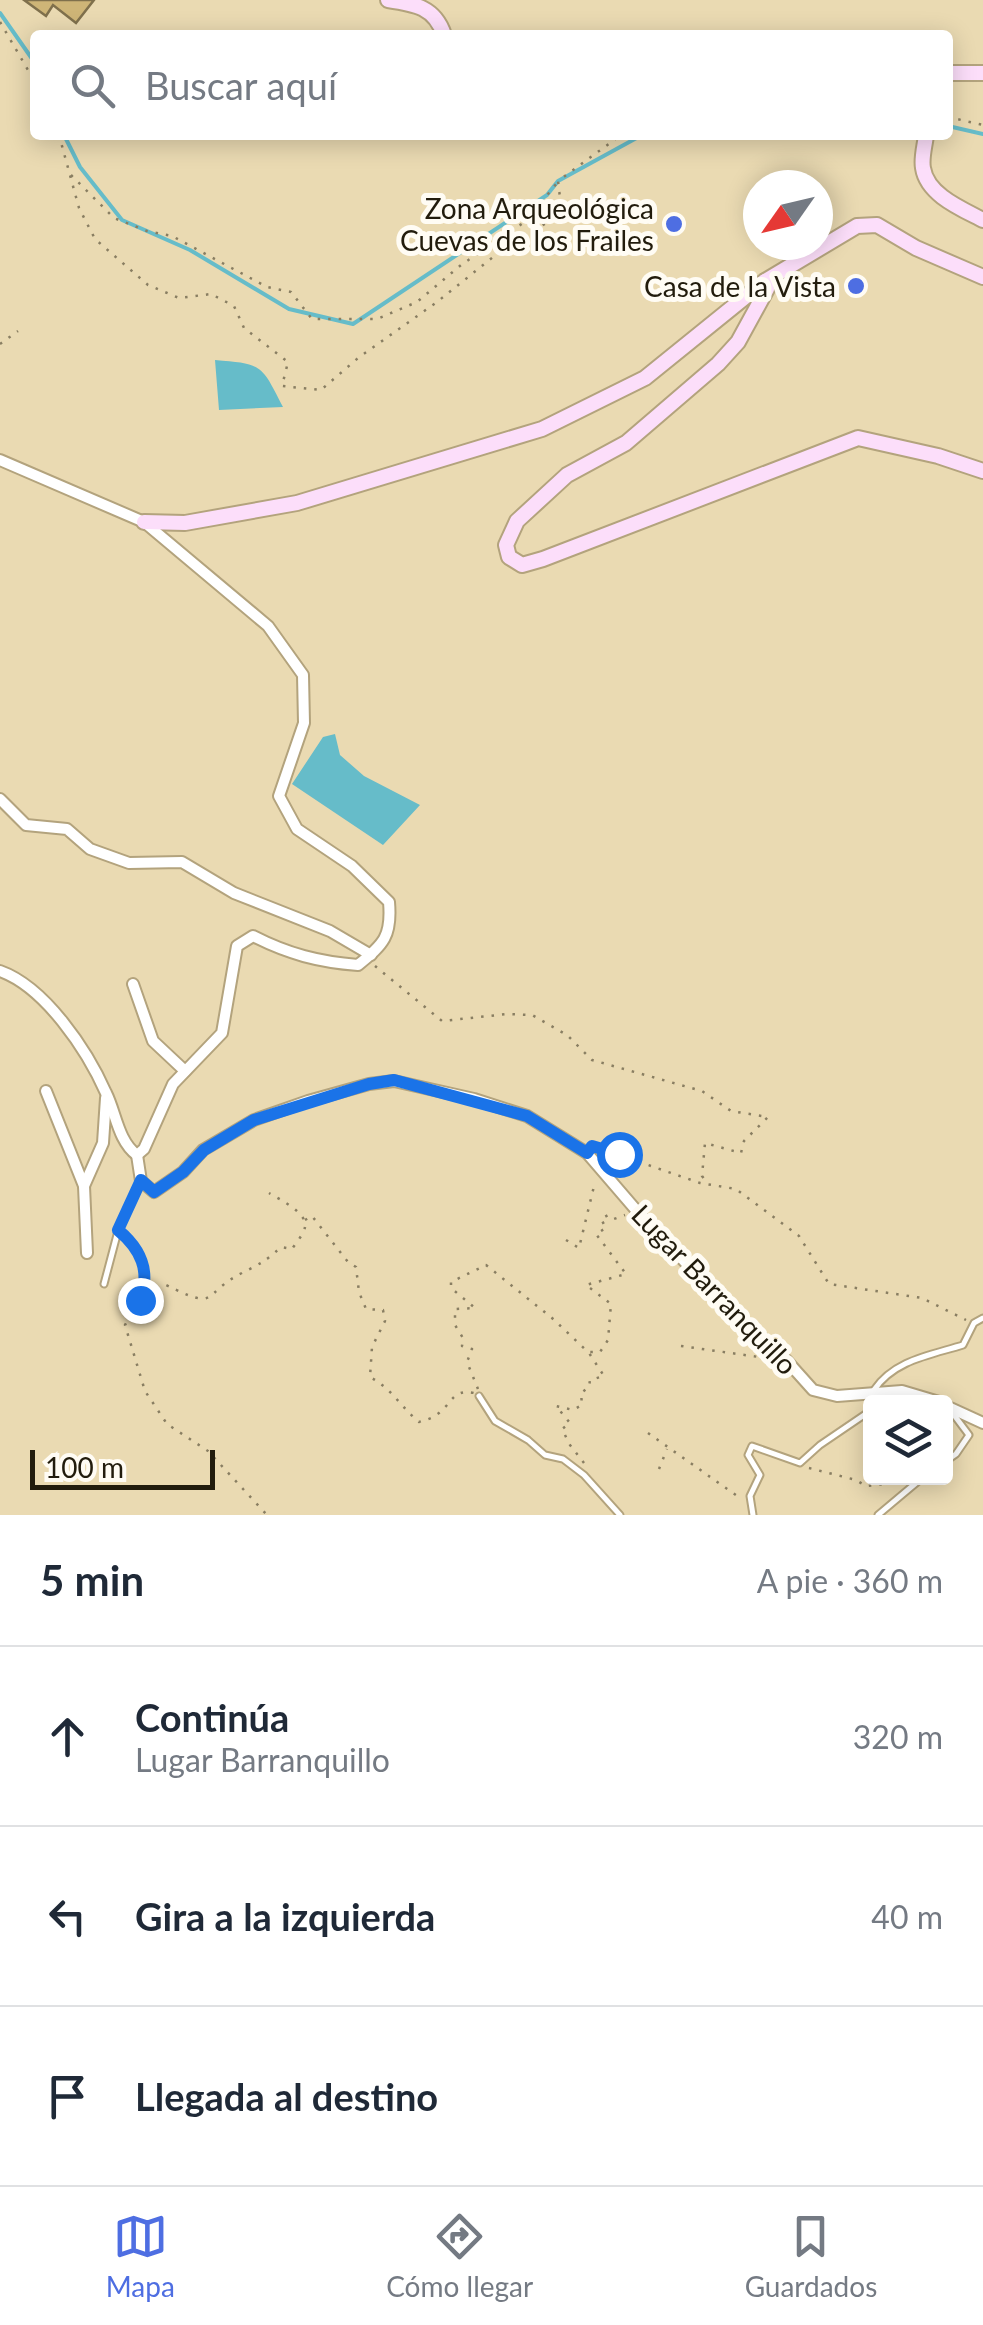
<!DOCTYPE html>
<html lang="es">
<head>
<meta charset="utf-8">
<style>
  :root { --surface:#fff; --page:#f6f6f7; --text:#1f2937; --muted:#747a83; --line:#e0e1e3; --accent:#4e6ee2 }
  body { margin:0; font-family:Lato,sans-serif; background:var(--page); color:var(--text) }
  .controls { position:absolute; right:30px; bottom:30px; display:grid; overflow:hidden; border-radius:10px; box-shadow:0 5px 25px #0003 }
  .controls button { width:90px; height:90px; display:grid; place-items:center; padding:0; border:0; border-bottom:2px solid var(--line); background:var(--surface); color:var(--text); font:50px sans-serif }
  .compass { position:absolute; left:743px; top:170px; width:90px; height:90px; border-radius:50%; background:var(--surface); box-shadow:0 5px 25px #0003; rotate:236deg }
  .scale { position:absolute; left:30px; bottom:25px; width:185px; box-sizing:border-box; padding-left:10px; border:5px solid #221c0d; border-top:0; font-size:28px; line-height:35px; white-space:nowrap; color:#221c0d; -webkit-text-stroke:8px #fffcf4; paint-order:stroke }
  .stop { position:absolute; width:30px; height:30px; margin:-22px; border:8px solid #1a73e8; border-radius:50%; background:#fff }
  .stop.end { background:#1a73e8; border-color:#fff; box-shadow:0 2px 10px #0008 }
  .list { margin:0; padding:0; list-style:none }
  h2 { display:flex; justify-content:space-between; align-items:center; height:130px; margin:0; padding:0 40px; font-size:42px }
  h2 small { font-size:32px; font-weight:400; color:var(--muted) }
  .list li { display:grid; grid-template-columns:65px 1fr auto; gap:30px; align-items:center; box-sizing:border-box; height:180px; padding:0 40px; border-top:2px solid var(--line) }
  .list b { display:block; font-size:38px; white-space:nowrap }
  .list p { margin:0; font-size:32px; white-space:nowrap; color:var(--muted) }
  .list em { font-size:32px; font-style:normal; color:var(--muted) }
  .icon { flex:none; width:55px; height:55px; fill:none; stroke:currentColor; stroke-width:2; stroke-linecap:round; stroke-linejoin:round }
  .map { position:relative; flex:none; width:983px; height:1515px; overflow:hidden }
  .search { position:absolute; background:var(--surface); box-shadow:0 5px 25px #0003; left:30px; right:30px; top:30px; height:110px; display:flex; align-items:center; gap:25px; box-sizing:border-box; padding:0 35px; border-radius:10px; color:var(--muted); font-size:38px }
  .sheet { height:670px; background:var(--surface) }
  nav { display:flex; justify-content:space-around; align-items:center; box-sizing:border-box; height:140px; border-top:2px solid var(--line); background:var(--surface); font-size:28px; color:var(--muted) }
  nav a { display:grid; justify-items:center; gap:5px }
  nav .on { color:var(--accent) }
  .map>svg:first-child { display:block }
  .water { fill:#66bcc9 }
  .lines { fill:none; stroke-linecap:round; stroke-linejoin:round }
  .stream { stroke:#66bcc9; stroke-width:4 }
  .building { fill:#ceb577; stroke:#7f704c; stroke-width:2.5 }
  .lane-casing { stroke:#b3a37d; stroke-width:9 }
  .street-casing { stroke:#b3a37d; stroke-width:14 }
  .secondary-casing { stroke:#b3a37d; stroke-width:18 }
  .path { stroke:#897e62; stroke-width:2.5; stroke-dasharray:2.5 8; stroke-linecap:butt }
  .lane { stroke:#fff; stroke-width:5 }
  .street { stroke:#fff; stroke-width:10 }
  .secondary { stroke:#fcdefa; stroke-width:14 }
  .route { stroke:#1a73e8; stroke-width:12 }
  .poi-dot { fill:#4e6ee2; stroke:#fffcf4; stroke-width:4 }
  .labels { text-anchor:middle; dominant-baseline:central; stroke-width:10; stroke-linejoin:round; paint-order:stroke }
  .poi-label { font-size:28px; fill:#221c0d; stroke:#fffcf4; text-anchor:end }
  .street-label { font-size:28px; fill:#221c0d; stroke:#fffcf4 }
</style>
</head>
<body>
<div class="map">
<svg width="983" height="1515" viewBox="0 0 983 1515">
  <rect width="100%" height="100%" fill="#eadab2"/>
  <g class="water">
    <path d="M215,360C263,364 261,364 283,407L219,410Z"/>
    <path d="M335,734L340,755L364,776L420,805L383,845L292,784L323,737Z"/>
  </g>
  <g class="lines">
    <g class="stream">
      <path d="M0,13L35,63"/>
      <path d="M948,126L983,134"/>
      <path d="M64,135L80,167L122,220L190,250L289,309L353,324L547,195L558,181L642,135"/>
    </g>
  </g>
  <path class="building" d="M24,0H94L76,23L53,5L46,16Z"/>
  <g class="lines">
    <g class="lane-casing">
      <g id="lane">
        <path d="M104,1284L118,1231L140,1183"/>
        <path d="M874,1390C894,1360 931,1355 963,1345L974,1323L983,1318"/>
        <path d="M479,1396L495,1421L528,1440L545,1455L563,1459L584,1475L620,1515"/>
        <path d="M884,1402L895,1395"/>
        <path d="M946,1461L956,1454L969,1435L951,1411"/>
        <path d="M753,1515L750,1496L760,1475L748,1455L752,1446L800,1463L820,1445L870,1411"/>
        <path d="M878,1515L922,1478"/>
      </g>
    </g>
    <g class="street-casing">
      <g id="street">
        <path d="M0,460L144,522L268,626L303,675L304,723L279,796L297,829L352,866L389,902C392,936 384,944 358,965C319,962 288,954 253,936L237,946L222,1033L173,1084L144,1149L137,1155C118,1141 116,1113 106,1093C87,1050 45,987 0,971"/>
        <path d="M0,799L26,825L67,829L90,849L129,863L182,862L234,893L330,931L371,955"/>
        <path d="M133,984L153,1041L185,1071"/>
        <path d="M46,1091L84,1186L87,1253"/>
        <path d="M137,1155L141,1181L154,1192L183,1172L203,1150L254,1120L308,1101L369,1084L394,1081L474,1099L527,1116L587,1153L636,1210L720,1299L787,1361L813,1390L837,1396L902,1391L939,1402"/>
        <path d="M84,1186L103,1143L106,1098"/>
        <path d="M946,1406L983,1423"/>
      </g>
    </g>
    <g class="secondary-casing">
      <g id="secondary">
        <path d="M388,0C415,4 435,7 444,35"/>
        <path d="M948,73H983"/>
        <path d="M926,135C925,145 921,158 923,168C927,195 962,209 983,220"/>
        <path d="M765,281L767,289L738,342L718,364L626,443L567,475L517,521L506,545L509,557L522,565L543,559L858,438L938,456L983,471"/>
        <path d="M144,522L185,523L297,503L542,429L645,378L765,281L857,226L877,225L916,248L983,277"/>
      </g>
    </g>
    <g class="path">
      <path d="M0,22L35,82"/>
      <path d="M948,117L983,125"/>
      <path d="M59,135L79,208L95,239L148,285L179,298L211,294L234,306L244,328L288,362L282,386L321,390L358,358L437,302L508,245L562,214L558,181L621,135"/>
      <path d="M71,175L114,218L147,231L172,236L267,287L291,292L312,319H377L417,302L461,265L526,221L557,183"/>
      <path d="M0,344L18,331"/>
      <path d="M375,966L442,1021L507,1014L532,1015L567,1035L592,1060L702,1091L731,1111L768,1117L744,1141L741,1153L705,1143L702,1176L708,1184"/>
      <path d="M599,1148L700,1183L736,1189L799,1236L829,1284L922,1298L966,1320"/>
      <path d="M305,1220L312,1216L348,1262L356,1267L359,1292L366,1309L383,1310L385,1321L372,1347L370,1377C391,1388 401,1407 419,1422C425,1420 431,1419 436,1415C452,1405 452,1388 474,1393"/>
      <path d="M127,1238C155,1274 147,1289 125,1325L145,1391L167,1424L208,1451L267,1515"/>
      <path d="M566,1240L579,1248L595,1182"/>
      <path d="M147,1287L155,1290L166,1285C221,1312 200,1294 242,1273C261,1263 265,1262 281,1247L292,1249C295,1244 304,1234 305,1227C308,1213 279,1199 269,1193"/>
      <path d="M681,1346L766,1358"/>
      <path d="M478,1389L467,1362L472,1349L462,1346L463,1338L455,1325V1309L475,1308L451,1288V1282L486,1265L552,1318L588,1352H600L608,1340L611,1304L586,1285L626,1274L596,1234L606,1228L601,1219L608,1215L614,1219L625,1215"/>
      <path d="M648,1433L740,1498"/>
      <path d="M584,1463L570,1445L562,1429L570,1423L556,1406L573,1410L582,1405L581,1393L589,1387L590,1380L604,1376L589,1353"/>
      <path d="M809,1468L856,1480L866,1486L902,1482"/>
      <path d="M659,1469L667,1449"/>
    </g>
    <use href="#lane" class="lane"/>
    <use href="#street" class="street"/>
    <use href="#secondary" class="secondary"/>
  </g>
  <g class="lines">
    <path class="route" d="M140,1300C151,1271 141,1249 118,1230L141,1180L154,1192L183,1172L204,1150L254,1120L369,1084L394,1080L527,1116L587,1153L592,1146L619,1154"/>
  </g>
  <g class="poi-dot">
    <circle cx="674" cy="224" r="10"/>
    <circle cx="856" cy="286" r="10"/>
  </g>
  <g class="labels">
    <g class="poi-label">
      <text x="654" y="208">Zona Arqueológica<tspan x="654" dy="32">Cuevas de los Frailes</tspan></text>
      <text x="836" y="286">Casa de la Vista</text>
    </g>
    <g class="street-label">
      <text transform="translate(715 1289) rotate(46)">Lugar Barranquillo</text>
    </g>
  </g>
</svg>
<div class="controls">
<button><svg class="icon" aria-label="layers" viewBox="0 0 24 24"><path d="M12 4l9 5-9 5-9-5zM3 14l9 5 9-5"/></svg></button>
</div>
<svg class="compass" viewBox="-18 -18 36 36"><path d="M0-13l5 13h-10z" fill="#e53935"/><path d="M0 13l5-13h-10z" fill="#747a83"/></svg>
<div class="scale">100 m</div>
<div class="stop" style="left:619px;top:1154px"></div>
<div class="stop end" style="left:140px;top:1300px"></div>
<div class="search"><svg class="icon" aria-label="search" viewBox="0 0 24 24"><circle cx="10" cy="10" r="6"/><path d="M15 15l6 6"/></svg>Buscar aquí</div>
</div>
<section class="sheet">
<h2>5 min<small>A pie · 360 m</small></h2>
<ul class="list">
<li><svg class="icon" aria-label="ahead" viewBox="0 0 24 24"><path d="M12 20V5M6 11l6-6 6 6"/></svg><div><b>Continúa</b><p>Lugar Barranquillo</p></div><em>320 m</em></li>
<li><svg class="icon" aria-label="left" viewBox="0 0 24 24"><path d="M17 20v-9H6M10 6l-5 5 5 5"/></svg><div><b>Gira a la izquierda</b></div><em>40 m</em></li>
<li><svg class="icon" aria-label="arrive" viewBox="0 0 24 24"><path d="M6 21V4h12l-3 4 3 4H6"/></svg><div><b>Llegada al destino</b></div></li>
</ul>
</section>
<nav>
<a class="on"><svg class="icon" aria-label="map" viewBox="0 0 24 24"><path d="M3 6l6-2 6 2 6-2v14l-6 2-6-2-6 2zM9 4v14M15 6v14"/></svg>Mapa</a>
<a><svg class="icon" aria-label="directions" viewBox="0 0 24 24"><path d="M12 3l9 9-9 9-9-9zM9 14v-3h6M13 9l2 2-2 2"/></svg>Cómo llegar</a>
<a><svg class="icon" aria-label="saved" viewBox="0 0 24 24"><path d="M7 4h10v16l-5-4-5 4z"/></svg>Guardados</a>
</nav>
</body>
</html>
